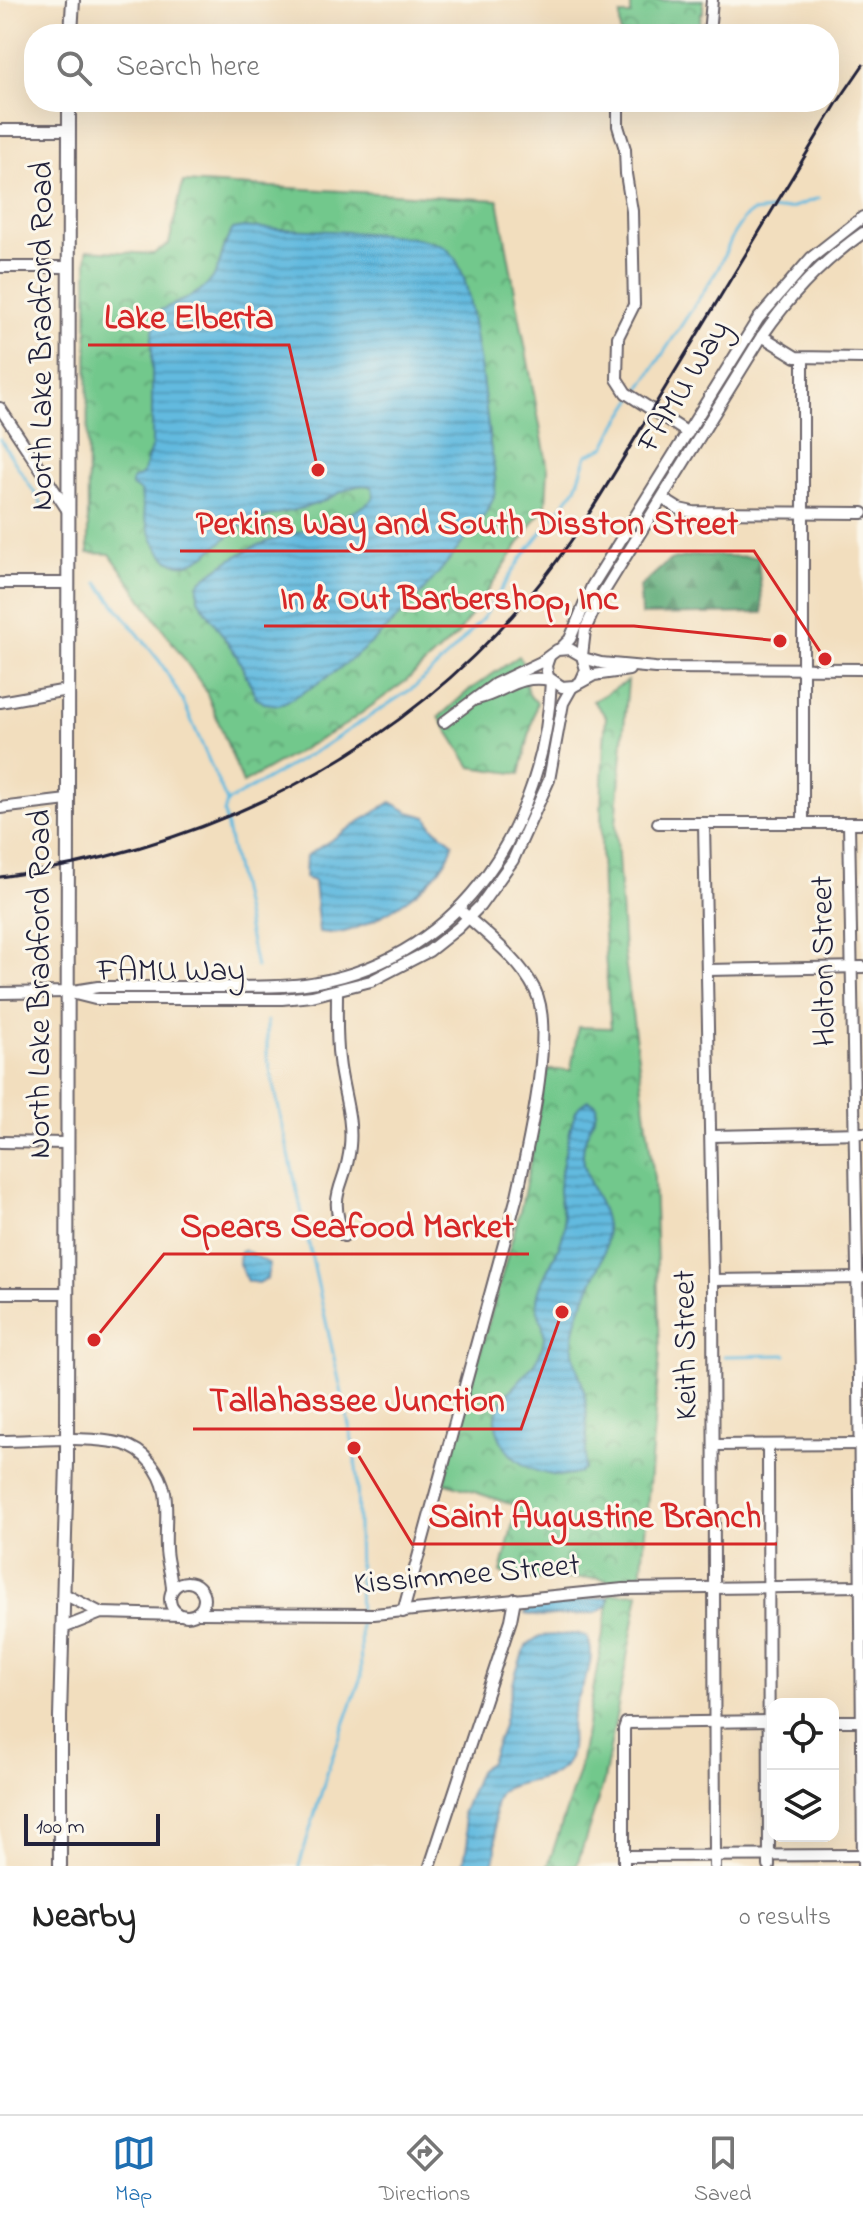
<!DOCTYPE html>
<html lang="en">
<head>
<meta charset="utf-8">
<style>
  :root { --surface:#fff; --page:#f2f2f2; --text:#222; --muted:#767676; --line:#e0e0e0; --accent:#1f6fb2 }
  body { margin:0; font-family:"Indie Flower",sans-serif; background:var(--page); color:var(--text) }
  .controls { position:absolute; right:24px; bottom:24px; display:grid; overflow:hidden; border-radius:16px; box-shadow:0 8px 32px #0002 }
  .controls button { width:72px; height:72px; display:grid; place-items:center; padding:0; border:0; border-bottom:2px solid var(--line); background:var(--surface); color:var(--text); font:40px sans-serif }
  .scale { position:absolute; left:24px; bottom:20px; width:136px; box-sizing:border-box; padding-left:8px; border:4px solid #22223b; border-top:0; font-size:22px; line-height:28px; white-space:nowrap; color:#22223b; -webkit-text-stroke:6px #fbf7ec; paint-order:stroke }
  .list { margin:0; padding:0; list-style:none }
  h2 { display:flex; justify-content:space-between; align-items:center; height:104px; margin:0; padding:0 32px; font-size:34px }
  h2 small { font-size:26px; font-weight:400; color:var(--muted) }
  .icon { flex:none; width:44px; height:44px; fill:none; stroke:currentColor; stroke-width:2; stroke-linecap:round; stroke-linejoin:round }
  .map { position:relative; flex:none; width:863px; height:1866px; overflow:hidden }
  .search { position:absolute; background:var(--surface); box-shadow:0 8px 32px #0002; left:24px; right:24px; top:24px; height:88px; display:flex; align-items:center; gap:20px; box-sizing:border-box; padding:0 28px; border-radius:32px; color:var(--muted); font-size:30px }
  .sheet { height:248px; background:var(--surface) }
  nav { display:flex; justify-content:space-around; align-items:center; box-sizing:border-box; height:112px; border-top:2px solid var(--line); background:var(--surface); font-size:22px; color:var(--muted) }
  nav a { display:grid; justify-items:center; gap:4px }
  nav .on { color:var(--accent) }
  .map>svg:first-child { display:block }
  .forest { fill:url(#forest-firs); stroke:#40675a; stroke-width:2 }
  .park { fill:url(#park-crowns); stroke:#4a7564; stroke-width:2 }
  .water { fill:url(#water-rules); stroke:#426e8d; stroke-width:2 }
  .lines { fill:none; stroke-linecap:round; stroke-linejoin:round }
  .stream { stroke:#62badf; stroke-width:3 }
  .minor-casing { stroke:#6b6469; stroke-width:14 }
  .major-casing { stroke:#6b6469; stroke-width:16 }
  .minor { stroke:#fff; stroke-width:10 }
  .major { stroke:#fff; stroke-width:12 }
  .rail { stroke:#22223b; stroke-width:3 }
  .labels { text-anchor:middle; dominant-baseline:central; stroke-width:6; stroke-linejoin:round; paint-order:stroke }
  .street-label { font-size:32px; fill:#22223b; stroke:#fbf7ec }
  .leader { fill:none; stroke:#d62828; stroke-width:3 }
  .callout-dot { fill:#d62828; stroke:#fbf7ec; stroke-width:3 }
  .callout-label { font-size:34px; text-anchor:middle; font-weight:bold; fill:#d62828; stroke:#fbf7ec; stroke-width:6; stroke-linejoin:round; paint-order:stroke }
</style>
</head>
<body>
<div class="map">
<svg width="863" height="1866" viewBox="0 0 863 1866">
  <defs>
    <pattern id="forest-firs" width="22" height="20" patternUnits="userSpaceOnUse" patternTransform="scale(2)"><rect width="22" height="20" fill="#5dac78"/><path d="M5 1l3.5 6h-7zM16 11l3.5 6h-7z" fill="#4c8c64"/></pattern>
    <pattern id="park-crowns" width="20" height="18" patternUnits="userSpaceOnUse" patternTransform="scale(2)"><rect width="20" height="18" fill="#72c88c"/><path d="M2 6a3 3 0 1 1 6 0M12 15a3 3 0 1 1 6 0" fill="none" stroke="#5da274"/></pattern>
    <pattern id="water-rules" width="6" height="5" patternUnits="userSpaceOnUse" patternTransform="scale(2)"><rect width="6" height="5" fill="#62badf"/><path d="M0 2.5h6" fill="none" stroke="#5097b6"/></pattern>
  </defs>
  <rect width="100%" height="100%" fill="#fbf7ec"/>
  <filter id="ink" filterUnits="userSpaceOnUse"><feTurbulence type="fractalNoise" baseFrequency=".0125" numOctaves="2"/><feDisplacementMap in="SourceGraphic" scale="16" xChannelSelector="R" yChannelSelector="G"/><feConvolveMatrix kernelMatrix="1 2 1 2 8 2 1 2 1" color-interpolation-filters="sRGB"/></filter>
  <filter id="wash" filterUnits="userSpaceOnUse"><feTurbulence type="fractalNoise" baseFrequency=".006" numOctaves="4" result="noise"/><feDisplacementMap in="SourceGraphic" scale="32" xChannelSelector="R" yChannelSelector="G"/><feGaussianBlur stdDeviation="1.8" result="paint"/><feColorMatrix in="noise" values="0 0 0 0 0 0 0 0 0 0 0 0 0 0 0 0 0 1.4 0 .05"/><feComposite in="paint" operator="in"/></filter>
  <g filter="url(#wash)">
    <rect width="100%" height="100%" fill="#f2debe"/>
    <path class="forest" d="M696,555L758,557L763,613L641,615L640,587L670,560Z"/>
    <g class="park">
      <path d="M703,0V13L701,14L698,34H620V15H631V1Z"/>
      <path d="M183,182L498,200L548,469L546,504L458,634L406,681L345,725L243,783L205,689L110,554L88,553L87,250L153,254L169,244Z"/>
      <path d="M519,656C530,671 519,692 537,702L520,774L471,767L439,717L468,691Z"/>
      <path d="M628,681L616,824L624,952L654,1178L660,1353L641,1580L611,1581L598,1578L536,1580L501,1573L517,1506L444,1482L521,1207L534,1144L542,1091L548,1070H571L578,1027L611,1028C601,924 597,820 606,716L593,701Z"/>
      <path d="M639,1593L604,1781L577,1865L548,1866L579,1771L610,1594Z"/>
    </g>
    <g class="water">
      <path d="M244,227C282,231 423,229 447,249C469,268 472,320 477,347C483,378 486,410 490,443C492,458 497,476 495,491C492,510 475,527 463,542C414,607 353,670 279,705L264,703L256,697L238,658L198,599V584C214,568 246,549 267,542C289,534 363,515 374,497L372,487C358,480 335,496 321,502C295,513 263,513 239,528C223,538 208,558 190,563C155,573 143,515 141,492L132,486V480L142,475L152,445V337L157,312C177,301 207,295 217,270C223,255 223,243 233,229Z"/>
      <path d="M391,802L409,812L427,817L433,827L453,843C446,880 379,923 344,932C335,935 328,932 319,932L314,881L305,878L306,856Z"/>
      <path d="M588,1100L596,1104C599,1118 582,1133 583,1156C585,1188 611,1207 606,1243C601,1277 575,1303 573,1341C571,1361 582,1377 585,1395C588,1418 587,1446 584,1469C574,1478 558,1477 544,1473C529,1470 513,1460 505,1447C471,1396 541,1383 544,1337C545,1324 536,1314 537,1301C539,1276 562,1253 564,1227C565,1215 559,1203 559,1191C559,1177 571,1118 578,1108C580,1105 585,1102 588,1100Z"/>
      <path d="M245,1250L270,1264L267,1279L258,1283L247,1281L239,1264L240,1252Z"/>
      <path d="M608,1597V1605L596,1613L541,1617L525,1614L527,1607Z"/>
      <path d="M577,1634L587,1637C600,1661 577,1692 572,1716C569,1731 576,1751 565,1765C550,1783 520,1779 501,1791C486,1812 502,1839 493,1866H463L468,1839L462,1814L479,1771L490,1761L502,1729L516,1672L523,1653L528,1644L540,1636Z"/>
    </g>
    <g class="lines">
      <g class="stream">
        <path d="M0,439L43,506"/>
        <path d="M98,583L161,663L183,701L227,802"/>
        <path d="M256,967L224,813L227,802L321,748L416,686L450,654L483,618L520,560L576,488L587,455L605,447L614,429L718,269L734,233L744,218L752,212L791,208L819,198"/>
        <path d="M267,1021V1055L354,1448L357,1477L361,1677L329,1767L299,1866"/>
        <path d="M724,1356L786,1355"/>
      </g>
    </g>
  </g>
  <g filter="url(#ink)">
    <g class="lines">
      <g class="minor-casing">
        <g id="minor">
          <path d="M709,34L712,0"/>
          <path d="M618,102V126L625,149L626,174L632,211L634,305L618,337L617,379L626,393L688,433"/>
          <path d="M0,130H69"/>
          <path d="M0,267H69"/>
          <path d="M762,336L796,357L863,358"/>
          <path d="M803,358V823"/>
          <path d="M0,408L68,511"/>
          <path d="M663,499L679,509L693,512L863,513"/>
          <path d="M0,583H68"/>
          <path d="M560,649L570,639L592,586L758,319L811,258L863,217"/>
          <path d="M582,656L585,630L598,601L762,336C790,295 823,261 863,233"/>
          <path d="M549,657L546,666L548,677L562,687L574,686L594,675L629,670"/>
          <path d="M583,658L601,663L655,668L863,669"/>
          <path d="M477,699C506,692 517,674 550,680"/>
          <path d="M0,702L67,690"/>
          <path d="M444,722L495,684L541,662L557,650L570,649L582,656L586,670L581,681"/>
          <path d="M0,808L67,800"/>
          <path d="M658,823H863"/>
          <path d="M849,823L859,1378L863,1866"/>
          <path d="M704,824L713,1280L715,1866"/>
          <path d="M707,970L863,967"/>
          <path d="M67,992L95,999H282L312,996L371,981L429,951L458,928L480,906L513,860L549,780L563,703L572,687"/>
          <path d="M337,992C337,1014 336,1037 339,1060C342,1090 353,1116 350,1146C347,1187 326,1190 344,1236"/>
          <path d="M0,993L67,992L98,987C141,987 183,987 226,987C256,986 287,988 317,982C464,956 545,822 551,681"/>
          <path d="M711,1136L863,1133"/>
          <path d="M0,1142L66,1143"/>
          <path d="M713,1280L861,1278"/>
          <path d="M0,1293H66"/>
          <path d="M0,1441C38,1441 87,1435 123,1444C144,1450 161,1471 165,1493C168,1510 165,1530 166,1548C166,1562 172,1575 172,1590"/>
          <path d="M714,1445L863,1444"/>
          <path d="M768,1445L769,1866"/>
          <circle cx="187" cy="1599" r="17"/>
          <path d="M64,1594L101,1613"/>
          <path d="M403,1612L517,1196C527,1149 556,1030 535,990C519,958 484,933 459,909"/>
          <path d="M197,1613L374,1614L623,1589L863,1586"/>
          <path d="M63,1628L101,1613L180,1615"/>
          <path d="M833,1721H863"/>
          <path d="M624,1856L863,1855"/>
          <path d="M430,1866L511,1620L515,1599"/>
          <path d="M624,1866V1729L626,1723L773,1721"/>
        </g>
      </g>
      <g class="major-casing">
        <g id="major">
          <path d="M71,34L73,0"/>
          <path d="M60,1866V1717L67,1462L69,102"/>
        </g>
      </g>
      <use href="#minor" class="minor"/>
      <use href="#major" class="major"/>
      <path class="rail" d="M0,877C205,849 392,759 527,599C580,536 620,463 662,393C720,296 779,200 837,103L863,65"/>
    </g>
  </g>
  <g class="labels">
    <g class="street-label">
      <text transform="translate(43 336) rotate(-90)">North Lake Bradford Road</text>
      <text transform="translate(685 387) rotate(-59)">FAMU Way</text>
      <text transform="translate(825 961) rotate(-91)">Holton Street</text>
      <text x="171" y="972">FAMU Way</text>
      <text transform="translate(41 984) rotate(-90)">North Lake Bradford Road</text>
      <text transform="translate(687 1345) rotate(-91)">Keith Street</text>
      <text transform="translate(467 1576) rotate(-5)">Kissimmee Street</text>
    </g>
  </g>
  <path class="leader" d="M318 470L289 345H88M825 659L754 551H180M780 641L634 626H264M94 1340L164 1254H529M562 1312L521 1429H193M354 1448L412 1544H777"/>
  <g class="callout-dot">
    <circle cx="318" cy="470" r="8"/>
    <circle cx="825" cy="659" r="8"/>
    <circle cx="780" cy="641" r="8"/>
    <circle cx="94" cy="1340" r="8"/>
    <circle cx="562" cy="1312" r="8"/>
    <circle cx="354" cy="1448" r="8"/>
  </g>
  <g class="callout-label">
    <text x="189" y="328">Lake Elberta</text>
    <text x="467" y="534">Perkins Way and South Disston Street</text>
    <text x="449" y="609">In &amp; Out Barbershop, Inc</text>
    <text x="347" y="1237">Spears Seafood Market</text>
    <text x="357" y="1411">Tallahassee Junction</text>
    <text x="595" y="1527">Saint Augustine Branch</text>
  </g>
</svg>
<div class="controls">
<button><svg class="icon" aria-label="locate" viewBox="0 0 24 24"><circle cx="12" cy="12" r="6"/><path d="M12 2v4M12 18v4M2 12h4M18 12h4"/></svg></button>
<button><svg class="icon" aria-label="layers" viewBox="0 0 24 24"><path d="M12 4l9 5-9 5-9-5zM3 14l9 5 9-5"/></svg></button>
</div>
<div class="scale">100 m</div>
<div class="search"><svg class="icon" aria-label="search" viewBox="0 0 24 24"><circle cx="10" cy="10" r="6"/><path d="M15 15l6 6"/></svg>Search here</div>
</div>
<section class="sheet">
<h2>Nearby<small>0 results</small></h2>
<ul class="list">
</ul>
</section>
<nav>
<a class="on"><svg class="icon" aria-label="map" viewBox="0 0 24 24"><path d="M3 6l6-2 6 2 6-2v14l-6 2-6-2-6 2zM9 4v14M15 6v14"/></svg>Map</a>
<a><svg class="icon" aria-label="directions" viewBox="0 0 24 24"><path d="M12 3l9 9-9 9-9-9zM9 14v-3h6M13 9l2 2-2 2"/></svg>Directions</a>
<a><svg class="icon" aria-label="saved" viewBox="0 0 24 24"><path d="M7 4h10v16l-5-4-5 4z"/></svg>Saved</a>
</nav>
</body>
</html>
